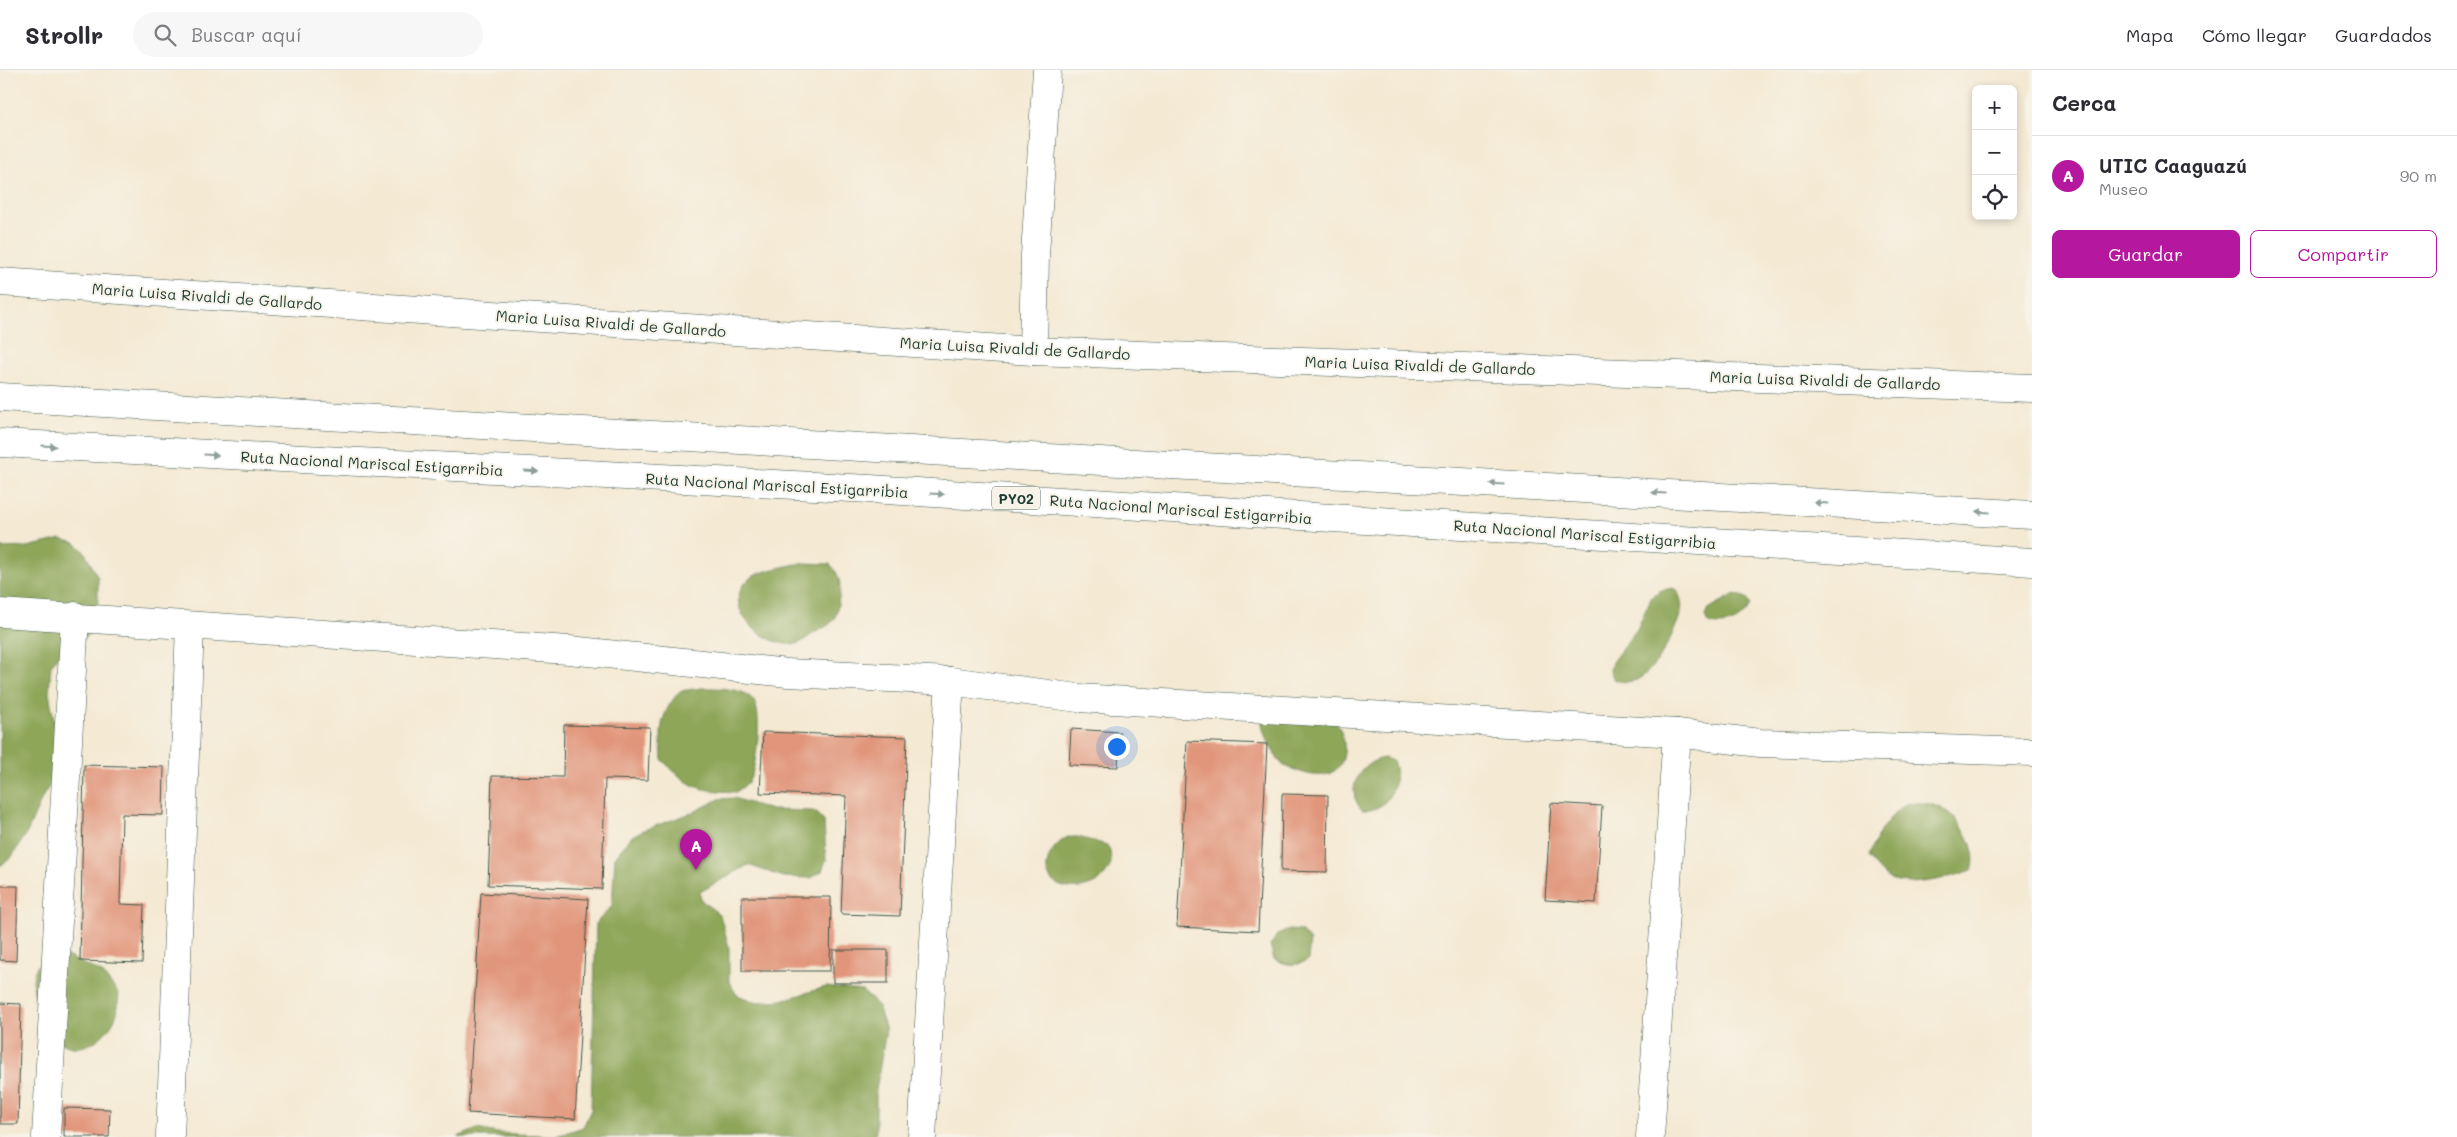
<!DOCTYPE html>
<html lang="es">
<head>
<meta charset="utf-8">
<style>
  :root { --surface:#fff; --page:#f7f7f7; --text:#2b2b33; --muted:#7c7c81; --line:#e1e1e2; --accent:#b5179e }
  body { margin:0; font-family:Mali,sans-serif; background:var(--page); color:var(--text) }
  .controls { position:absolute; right:15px; top:15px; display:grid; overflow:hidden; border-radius:8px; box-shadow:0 2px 8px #0003 }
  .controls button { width:45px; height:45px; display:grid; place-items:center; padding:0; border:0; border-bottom:1px solid var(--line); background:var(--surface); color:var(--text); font:25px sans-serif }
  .you { position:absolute; left:1116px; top:676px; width:18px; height:18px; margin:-12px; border:4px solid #fff; border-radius:50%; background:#1a73e8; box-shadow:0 0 0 8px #1a73e833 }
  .badge { display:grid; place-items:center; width:32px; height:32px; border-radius:50%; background:var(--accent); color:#fff; font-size:16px; font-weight:700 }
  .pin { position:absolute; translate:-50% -41px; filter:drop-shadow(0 1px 2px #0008) }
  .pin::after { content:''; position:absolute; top:26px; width:18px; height:15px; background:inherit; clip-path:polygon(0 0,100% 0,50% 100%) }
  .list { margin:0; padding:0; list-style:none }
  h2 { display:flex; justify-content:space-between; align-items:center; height:65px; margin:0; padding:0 20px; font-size:21px }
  h2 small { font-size:16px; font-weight:400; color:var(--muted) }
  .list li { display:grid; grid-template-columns:32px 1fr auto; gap:15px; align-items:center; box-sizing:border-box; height:80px; padding:0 20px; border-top:1px solid var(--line) }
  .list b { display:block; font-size:19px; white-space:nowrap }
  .list p { margin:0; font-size:16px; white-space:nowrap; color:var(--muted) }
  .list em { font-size:16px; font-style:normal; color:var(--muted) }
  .actions { display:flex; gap:10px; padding:15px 20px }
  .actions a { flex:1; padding:11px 0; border:1px solid var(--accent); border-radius:8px; text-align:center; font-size:18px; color:var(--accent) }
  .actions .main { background:var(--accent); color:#fff }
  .icon { flex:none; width:28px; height:28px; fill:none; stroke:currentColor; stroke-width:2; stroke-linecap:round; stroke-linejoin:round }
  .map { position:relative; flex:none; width:2032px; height:1067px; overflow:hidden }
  header { display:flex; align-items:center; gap:30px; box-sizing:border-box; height:70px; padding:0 25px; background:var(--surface); border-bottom:1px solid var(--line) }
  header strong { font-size:24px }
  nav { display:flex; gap:28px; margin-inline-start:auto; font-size:18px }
  .search { width:350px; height:45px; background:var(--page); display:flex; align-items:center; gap:12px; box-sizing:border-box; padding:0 18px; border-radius:28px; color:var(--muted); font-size:19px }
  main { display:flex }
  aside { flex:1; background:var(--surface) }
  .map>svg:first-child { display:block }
  .forest { fill:#8da658; stroke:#567246 }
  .building { fill:#e1967c }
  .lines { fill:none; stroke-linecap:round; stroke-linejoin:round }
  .minor-casing { stroke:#3f574c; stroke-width:29 }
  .highway-casing { stroke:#3f574c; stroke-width:29 }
  .minor { stroke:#fff; stroke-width:28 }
  .highway { stroke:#fff; stroke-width:28 }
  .oneway { fill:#8f9e9a }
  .labels { text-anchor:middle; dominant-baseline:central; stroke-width:4; stroke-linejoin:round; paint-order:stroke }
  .shield { fill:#f7f3e8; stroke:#60746a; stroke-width:1 }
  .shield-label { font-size:14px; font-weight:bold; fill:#1f3d34 }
  .street-label { font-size:15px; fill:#1f3d34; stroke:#f7f3e8 }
</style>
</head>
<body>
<header>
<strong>Strollr</strong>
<div class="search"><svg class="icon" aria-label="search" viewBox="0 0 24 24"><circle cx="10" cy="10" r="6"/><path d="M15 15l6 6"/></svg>Buscar aquí</div>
<nav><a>Mapa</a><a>Cómo llegar</a><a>Guardados</a></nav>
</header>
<main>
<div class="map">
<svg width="2032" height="1067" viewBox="0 0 2032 1067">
  <rect width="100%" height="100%" fill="#f7f3e8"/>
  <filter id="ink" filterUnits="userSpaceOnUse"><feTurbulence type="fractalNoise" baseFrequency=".02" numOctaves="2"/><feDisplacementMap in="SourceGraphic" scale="10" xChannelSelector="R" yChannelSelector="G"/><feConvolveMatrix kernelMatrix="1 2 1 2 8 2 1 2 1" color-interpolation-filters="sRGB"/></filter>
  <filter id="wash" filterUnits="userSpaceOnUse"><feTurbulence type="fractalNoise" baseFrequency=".0096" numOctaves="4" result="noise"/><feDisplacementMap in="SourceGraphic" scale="20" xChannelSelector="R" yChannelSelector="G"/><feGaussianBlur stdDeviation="1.12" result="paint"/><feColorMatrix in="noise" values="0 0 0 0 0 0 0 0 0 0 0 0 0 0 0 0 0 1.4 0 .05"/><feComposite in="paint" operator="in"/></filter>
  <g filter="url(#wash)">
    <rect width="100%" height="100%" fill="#f4e9d3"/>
    <g class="forest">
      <path d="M61,469L75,473L85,482L98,508V547L88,565L68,584L59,586L51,595L49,623L59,677L57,704L43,726L27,763L11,788L0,796V478L27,477Z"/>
      <path d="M803,493L830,494C844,509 840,520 837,540C835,552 829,555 818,561C811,564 803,573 795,574C766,578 717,538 749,509C758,501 790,495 803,493Z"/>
      <path d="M1672,518L1677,520C1680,527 1683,534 1681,542C1676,560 1657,598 1640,608C1632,613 1624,612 1614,610L1610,600L1612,592L1637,559L1651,528L1659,521Z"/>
      <path d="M1735,524L1747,528L1750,534C1745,551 1722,560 1707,552L1705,546L1708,539Z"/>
      <path d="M701,618C715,618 743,617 753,630C763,642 757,694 750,709C748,714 740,719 736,722C695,720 692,719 662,690C660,659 659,645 680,621Z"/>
      <path d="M1262,647L1334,648C1356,682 1342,718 1298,701C1294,699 1287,698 1283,695C1279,692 1275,684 1272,679C1266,669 1261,659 1262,647Z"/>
      <path d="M1384,688L1393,691C1402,711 1387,744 1362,740C1344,721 1359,692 1384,688Z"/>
      <path d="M734,728L771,740L814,741L824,751L826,790L822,801L811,808L783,807L748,795L700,822L701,830L720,845L729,877V912L737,925L756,932L782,930L826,917L862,921L877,934L886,960L876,1020V1067H458L477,1059L498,1063L556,1066L583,1057L591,1040L596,853L612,836L615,787L632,766L644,760L694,742L719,729Z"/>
      <path d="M1907,733C1918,733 1930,732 1941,738C1960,747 1980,779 1972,800C1953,807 1914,817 1894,811C1883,807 1874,795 1869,786C1878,762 1886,749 1907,733Z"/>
      <path d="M1068,767H1078L1107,775L1110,781L1111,794C1108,800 1105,806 1100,810C1078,827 1033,818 1051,783C1055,776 1061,770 1068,767Z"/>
      <path d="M1289,860L1301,861L1310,871L1308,890C1295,897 1287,895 1274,889L1270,876L1277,865Z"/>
      <path d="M65,885L102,903L119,924C118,930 118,937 117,943C111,963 85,986 64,974C42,961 15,898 50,886C54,885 61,886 65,885Z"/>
    </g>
    <g id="blocks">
      <g class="building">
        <path d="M564,655L650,657L648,710L605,709L602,819L488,815L492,706L563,707Z"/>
        <path d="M1071,659L1120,662L1118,697L1069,695Z"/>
        <path d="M763,662L907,667L900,846L841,844L846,726L760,723Z"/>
        <path d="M1187,671L1267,674L1258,861L1177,857Z"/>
        <path d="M84,695L164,697L163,745L122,744L120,834L144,835L142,893L80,891Z"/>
        <path d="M1282,724L1328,725L1327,802L1281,801Z"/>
        <path d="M1551,733L1602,736L1596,833L1545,830Z"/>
        <path d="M0,816H18L16,891L0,890Z"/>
        <path d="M481,823L588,829L575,1049L468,1043Z"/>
        <path d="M742,827H831L830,901H742Z"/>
        <rect x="833" y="880" width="55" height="33"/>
        <path d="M0,933L21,934L18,1054H0Z"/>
        <path d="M64,1038L110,1039L109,1067H64Z"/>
      </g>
    </g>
  </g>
  <g filter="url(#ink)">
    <use href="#blocks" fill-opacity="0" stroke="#3f574c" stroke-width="1"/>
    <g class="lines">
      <g class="minor-casing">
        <g id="minor">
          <path d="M0,212L1033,281L2032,318"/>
          <path d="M1033,281L1035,185L1047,0"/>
          <path d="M0,543L569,580L788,603L950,611L1078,628L1677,663L1760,673L2032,682"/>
          <path d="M46,1067L75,546"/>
          <path d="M170,1067L190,556"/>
          <path d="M922,1067L950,611"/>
          <path d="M1650,1067L1677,663"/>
        </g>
      </g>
      <g class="highway-casing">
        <g id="highway">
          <path d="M0,327L2032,445"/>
          <path d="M0,373L870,419L2032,492"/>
        </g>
      </g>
      <use href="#minor" class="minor"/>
      <use href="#highway" class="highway"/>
    </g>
    <defs><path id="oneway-solid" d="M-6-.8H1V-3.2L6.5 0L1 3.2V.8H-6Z" transform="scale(1.25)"/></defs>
    <g class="oneway">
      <use href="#oneway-solid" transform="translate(49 376) rotate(3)"/>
      <use href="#oneway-solid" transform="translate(211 385) rotate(3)"/>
      <use href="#oneway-solid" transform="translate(531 401) rotate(3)"/>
      <use href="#oneway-solid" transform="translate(1497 414) rotate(-177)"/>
      <use href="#oneway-solid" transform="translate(1659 423) rotate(-177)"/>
      <use href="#oneway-solid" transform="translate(937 424) rotate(4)"/>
      <use href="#oneway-solid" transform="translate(1821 433) rotate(-177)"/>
      <use href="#oneway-solid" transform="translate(1983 442) rotate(-177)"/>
    </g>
  </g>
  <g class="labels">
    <rect class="shield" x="992" y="416.5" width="48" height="23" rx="4"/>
    <g class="shield-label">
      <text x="1016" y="428">PY02</text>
    </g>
    <g class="street-label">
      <text transform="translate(207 226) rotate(4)">Maria Luisa Rivaldi de Gallardo</text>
      <text transform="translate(611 253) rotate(4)">Maria Luisa Rivaldi de Gallardo</text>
      <text transform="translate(1015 278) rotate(3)">Maria Luisa Rivaldi de Gallardo</text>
      <text transform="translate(1420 295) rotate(2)">Maria Luisa Rivaldi de Gallardo</text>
      <text transform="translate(1825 310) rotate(2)">Maria Luisa Rivaldi de Gallardo</text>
      <text transform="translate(372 393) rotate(3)">Ruta Nacional Mariscal Estigarribia</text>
      <text transform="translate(777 415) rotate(3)">Ruta Nacional Mariscal Estigarribia</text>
      <text transform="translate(1181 439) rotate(4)">Ruta Nacional Mariscal Estigarribia</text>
      <text transform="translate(1585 464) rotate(4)">Ruta Nacional Mariscal Estigarribia</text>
    </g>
  </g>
</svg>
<div class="controls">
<button>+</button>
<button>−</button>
<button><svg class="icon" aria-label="locate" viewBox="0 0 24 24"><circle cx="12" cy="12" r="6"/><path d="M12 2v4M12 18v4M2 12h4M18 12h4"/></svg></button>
</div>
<div class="you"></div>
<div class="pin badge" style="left:696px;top:800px">A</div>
</div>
<aside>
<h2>Cerca<small></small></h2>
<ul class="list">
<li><span class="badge">A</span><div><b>UTIC Caaguazú</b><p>Museo</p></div><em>90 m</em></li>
</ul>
<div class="actions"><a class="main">Guardar</a><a>Compartir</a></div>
</aside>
</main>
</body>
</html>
